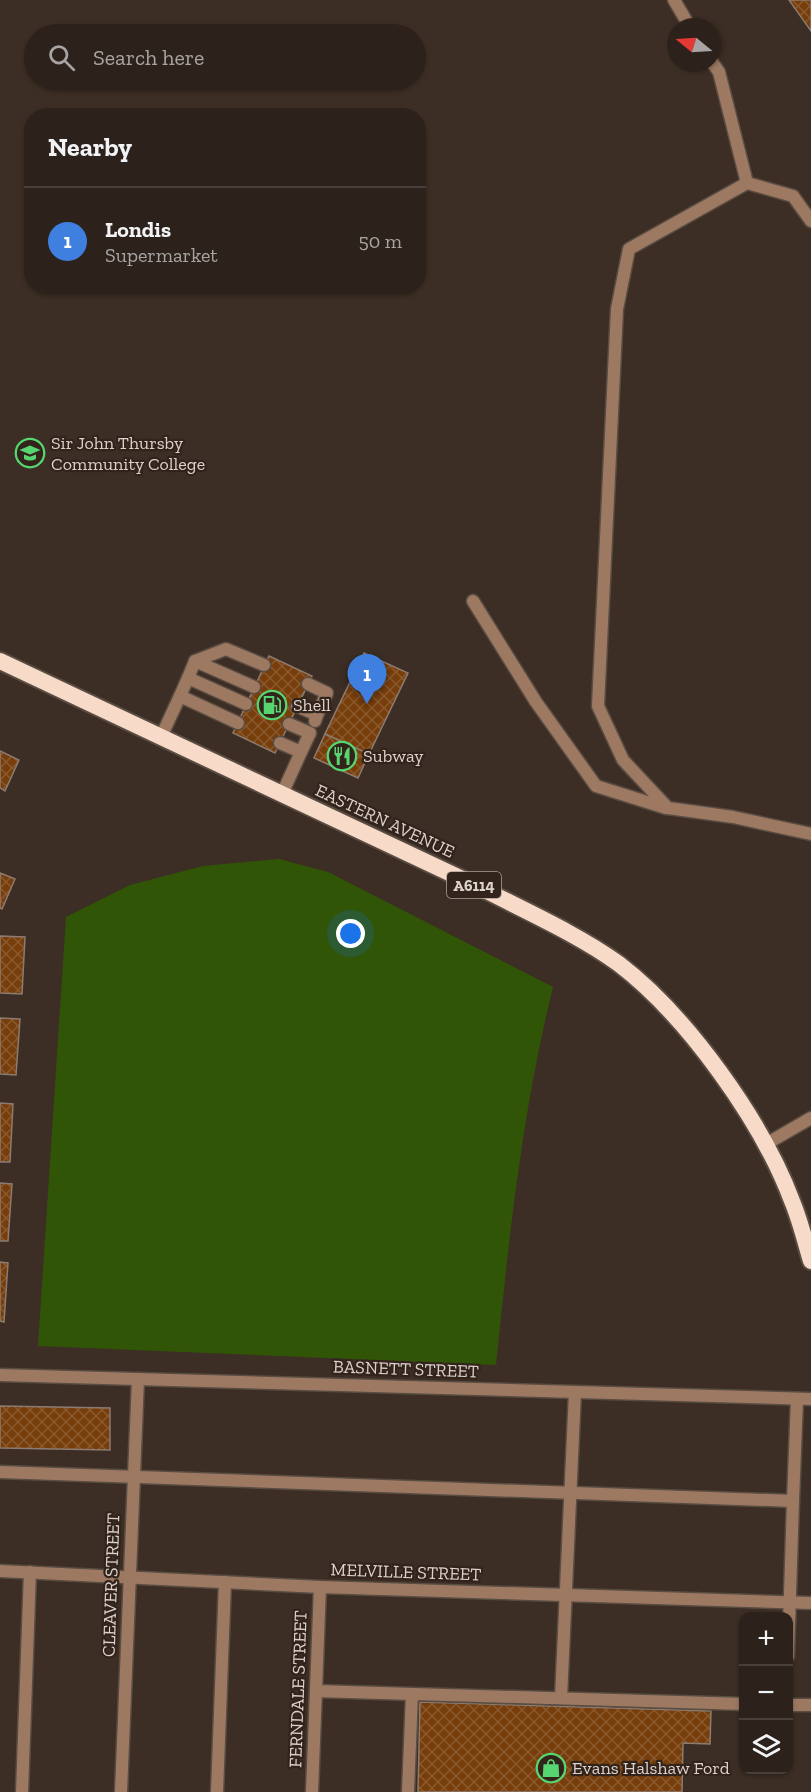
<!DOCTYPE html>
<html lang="en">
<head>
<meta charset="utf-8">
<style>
  :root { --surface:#2d221b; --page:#352a24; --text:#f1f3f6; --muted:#a7a4a3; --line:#483f3a; --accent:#0b8043 }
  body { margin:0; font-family:"Zilla Slab",serif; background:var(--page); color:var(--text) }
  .controls { position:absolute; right:18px; bottom:18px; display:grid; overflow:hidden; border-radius:12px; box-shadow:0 2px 4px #0004 }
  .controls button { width:54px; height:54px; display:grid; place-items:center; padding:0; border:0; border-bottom:2px solid var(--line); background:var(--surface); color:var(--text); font:30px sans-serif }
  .compass { position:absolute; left:667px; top:18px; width:54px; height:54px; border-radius:50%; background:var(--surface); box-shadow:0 2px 4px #0004; rotate:288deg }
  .you { position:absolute; left:351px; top:934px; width:21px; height:21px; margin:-15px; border:4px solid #fff; border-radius:50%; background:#1a73e8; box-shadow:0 0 0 9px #1a73e833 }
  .badge { display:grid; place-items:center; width:39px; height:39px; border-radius:50%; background:var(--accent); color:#fff; font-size:20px; font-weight:700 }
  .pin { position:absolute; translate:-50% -50px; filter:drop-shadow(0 2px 3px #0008) }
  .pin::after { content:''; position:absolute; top:32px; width:21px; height:18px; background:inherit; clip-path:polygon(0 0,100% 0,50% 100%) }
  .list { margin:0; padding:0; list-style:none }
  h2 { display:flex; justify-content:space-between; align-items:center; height:78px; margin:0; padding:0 24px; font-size:26px }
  h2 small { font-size:20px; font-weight:400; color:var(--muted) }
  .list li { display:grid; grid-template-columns:39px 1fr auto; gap:18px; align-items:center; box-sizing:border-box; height:108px; padding:0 24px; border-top:2px solid var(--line) }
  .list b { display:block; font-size:22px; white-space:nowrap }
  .list p { margin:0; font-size:20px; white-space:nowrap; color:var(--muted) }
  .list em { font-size:20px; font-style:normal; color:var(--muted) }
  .icon { flex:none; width:33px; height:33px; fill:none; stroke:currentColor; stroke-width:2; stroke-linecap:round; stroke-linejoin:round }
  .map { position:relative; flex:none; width:811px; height:1792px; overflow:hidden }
  .search { position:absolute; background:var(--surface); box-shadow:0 2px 4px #0004; left:24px; top:24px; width:402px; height:66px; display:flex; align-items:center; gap:15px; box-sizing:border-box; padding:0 21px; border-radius:33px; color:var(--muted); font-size:22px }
  .panel { position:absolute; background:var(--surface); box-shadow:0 2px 4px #0004; left:24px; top:108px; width:402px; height:186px; border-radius:24px }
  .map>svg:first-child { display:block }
  .green { fill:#315507 }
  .building { fill:url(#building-cross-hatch); stroke:#8c7b70; stroke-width:1.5 }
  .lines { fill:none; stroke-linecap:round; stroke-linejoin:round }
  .service-casing { stroke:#594c42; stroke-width:15 }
  .minor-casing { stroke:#594c42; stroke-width:15 }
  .trunk-casing { stroke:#594c42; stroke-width:20 }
  .service { stroke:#9d7962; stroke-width:12 }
  .minor { stroke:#9d7962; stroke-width:12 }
  .trunk { stroke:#f8dac8; stroke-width:16 }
  .labels { text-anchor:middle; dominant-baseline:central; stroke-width:4.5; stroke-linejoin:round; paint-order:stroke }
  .shield { fill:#32241b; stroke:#a99e97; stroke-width:1.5 }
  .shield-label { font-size:16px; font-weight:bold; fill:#dcd2cc }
  .poi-label { font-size:18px; fill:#dcd2cc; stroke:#32241b; text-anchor:start }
  .street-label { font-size:18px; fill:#dcd2cc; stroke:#32241b }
</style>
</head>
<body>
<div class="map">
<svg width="811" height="1792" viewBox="0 0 811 1792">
  <defs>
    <pattern id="building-cross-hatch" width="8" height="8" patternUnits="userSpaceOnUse" patternTransform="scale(1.5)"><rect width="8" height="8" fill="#773e0b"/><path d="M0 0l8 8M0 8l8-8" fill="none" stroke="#8a592d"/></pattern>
  </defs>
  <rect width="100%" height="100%" fill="#3c2e24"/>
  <path class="green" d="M279,859L328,872L553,987C522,1112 509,1238 496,1365L38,1346L66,917L130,885L203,866Z"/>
  <g class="building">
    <path d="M789,0H811V31Z"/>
    <path d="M364,653L408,673L369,754L325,734Z"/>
    <path d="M269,656L312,676L275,753L233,733Z"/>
    <path d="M325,734L369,754L358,778L314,758Z"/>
    <path d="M0,751L19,760L5,791L0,788Z"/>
    <path d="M0,873L15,879L2,909L0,908Z"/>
    <path d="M0,936L25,937L22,994L0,993Z"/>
    <path d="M0,1018L20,1019L16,1075L0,1074Z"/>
    <path d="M0,1103L13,1104L10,1162H0Z"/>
    <path d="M0,1183L12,1184L8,1241H0Z"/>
    <path d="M0,1262L8,1263L4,1322L0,1321Z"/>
    <path d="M0,1406L110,1408V1450L0,1448Z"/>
    <path d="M420,1702L711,1711L710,1744L683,1743L682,1792H418Z"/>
  </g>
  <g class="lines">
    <g class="service-casing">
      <g id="service">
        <path d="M674,0L690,27"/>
        <path d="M712,62L719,72L747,183"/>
        <path d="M811,221L793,196L747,183L629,249L617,309L598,706L623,760L668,808L733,817L811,834"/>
        <path d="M473,601L536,702L596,786L666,808"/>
        <path d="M195,661L226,649L264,665"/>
        <path d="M188,678L195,661L254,687"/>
        <path d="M308,684L327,693L317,715"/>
        <path d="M180,696L188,678L246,704"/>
        <path d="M297,706L317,715L315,721"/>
        <path d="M289,724L310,733L301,752"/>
        <path d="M161,737L180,696L238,723"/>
        <path d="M280,743L301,752L282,794"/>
        <path d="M0,1472L793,1501L797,1399"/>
        <path d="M788,1656L793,1501"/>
        <path d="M316,1691L744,1704"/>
        <path d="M561,1698L575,1392"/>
        <path d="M788,1705H811"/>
        <path d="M22,1792L30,1572"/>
        <path d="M217,1792L225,1582"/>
        <path d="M408,1792L412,1694"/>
      </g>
    </g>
    <g class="minor-casing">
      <g id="minor">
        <path d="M766,1144L811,1118"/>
        <path d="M0,1375L811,1399"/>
        <path d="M0,1571L320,1587L811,1603"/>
        <path d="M121,1792L138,1379"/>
        <path d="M312,1792L320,1587"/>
      </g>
    </g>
    <g class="trunk-casing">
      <path id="trunk" d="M0,661L475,885C521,909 578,934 619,964C687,1016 762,1121 792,1201C800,1220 805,1241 811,1261"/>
    </g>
    <use href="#service" class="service"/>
    <use href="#minor" class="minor"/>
    <use href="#trunk" class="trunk"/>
  </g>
  <defs>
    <g id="school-ring" transform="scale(1.5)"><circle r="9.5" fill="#32241b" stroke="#57d570" stroke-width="1.5"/><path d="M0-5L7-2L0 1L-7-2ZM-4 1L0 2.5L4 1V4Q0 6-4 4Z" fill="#57d570"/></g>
    <g id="fuel-ring" transform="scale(1.5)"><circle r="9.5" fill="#32241b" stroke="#57d570" stroke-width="1.5"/><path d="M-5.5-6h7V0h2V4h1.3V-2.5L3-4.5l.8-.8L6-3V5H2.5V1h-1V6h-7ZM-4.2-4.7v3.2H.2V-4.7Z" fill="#57d570"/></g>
    <g id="restaurant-ring" transform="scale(1.5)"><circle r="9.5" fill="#32241b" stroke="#57d570" stroke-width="1.5"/><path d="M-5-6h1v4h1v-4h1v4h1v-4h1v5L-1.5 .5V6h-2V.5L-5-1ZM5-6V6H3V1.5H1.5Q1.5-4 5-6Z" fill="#57d570"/></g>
    <g id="shop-ring" transform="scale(1.5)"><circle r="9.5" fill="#32241b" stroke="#57d570" stroke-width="1.5"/><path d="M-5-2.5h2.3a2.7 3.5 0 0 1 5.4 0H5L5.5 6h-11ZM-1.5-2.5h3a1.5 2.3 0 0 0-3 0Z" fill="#57d570"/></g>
  </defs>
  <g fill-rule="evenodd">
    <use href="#school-ring" x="30" y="453"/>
    <use href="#fuel-ring" x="272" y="705"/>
    <use href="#restaurant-ring" x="342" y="756"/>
    <use href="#shop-ring" x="551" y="1768"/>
  </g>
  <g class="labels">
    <rect class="shield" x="447" y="872" width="54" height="26" rx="4.5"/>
    <g class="shield-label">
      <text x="474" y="885">A6114</text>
    </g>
    <g class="poi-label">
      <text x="51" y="443">Sir John Thursby<tspan x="51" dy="21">Community College</tspan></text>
      <text x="293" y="705">Shell</text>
      <text x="363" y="756">Subway</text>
      <text x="572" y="1768">Evans Halshaw Ford</text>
    </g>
    <g class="street-label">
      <text transform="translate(385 821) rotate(25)">EASTERN AVENUE</text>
      <text transform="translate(406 1369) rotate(2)">BASNETT STREET</text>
      <text transform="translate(406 1572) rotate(2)">MELVILLE STREET</text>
      <text transform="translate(111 1585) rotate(-88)">CLEAVER STREET</text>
      <text transform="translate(298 1689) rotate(-88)">FERNDALE STREET</text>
    </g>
  </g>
</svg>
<div class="controls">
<button>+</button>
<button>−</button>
<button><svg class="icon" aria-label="layers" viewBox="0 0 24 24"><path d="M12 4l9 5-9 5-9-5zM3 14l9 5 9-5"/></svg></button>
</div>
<svg class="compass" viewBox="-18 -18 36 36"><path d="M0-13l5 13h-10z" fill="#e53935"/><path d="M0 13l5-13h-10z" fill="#a7a4a3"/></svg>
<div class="you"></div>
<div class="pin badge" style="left:367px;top:704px;background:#3f7fe0">1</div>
<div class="search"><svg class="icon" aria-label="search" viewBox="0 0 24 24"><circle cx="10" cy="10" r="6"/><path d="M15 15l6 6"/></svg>Search here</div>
<section class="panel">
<h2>Nearby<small></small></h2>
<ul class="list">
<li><span class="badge" style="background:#3f7fe0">1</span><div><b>Londis</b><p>Supermarket</p></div><em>50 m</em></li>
</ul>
</section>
</div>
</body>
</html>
